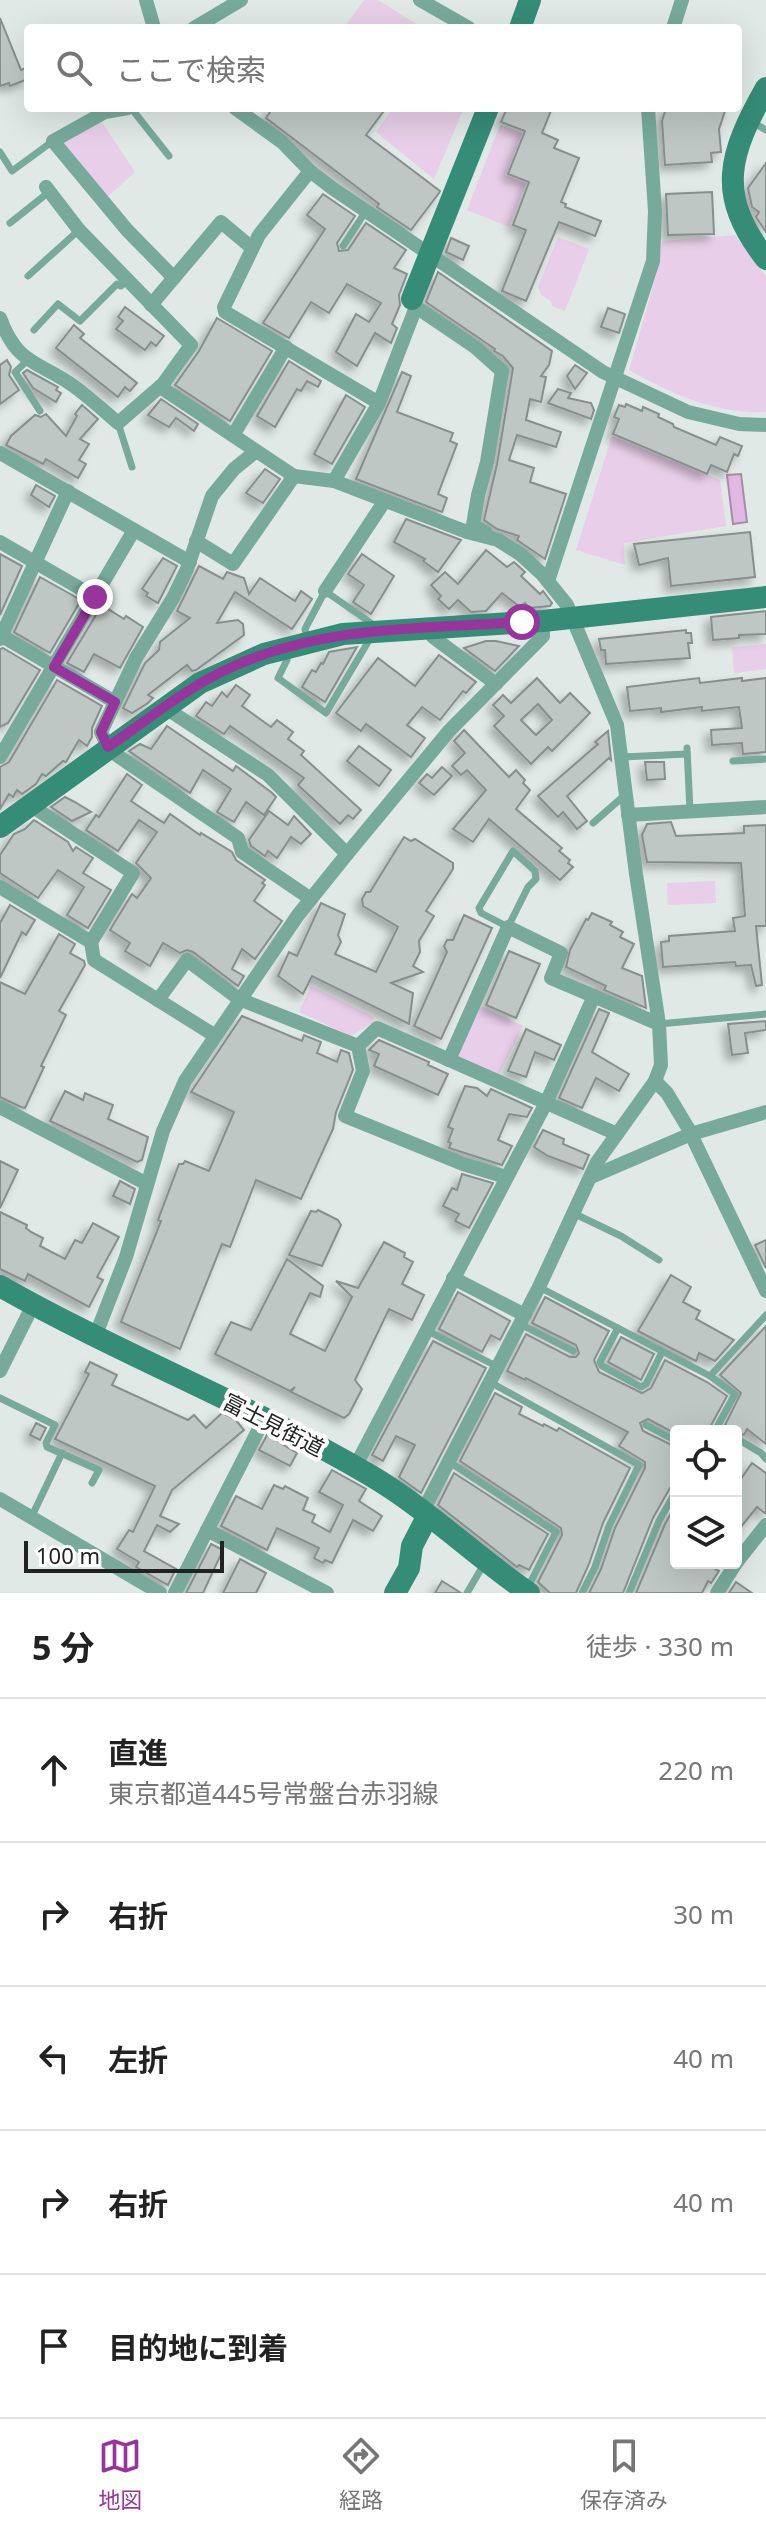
<!DOCTYPE html>
<html lang="ja">
<head>
<meta charset="utf-8">
<style>
  :root { --surface:#fff; --page:#f6f6f6; --text:#222; --muted:#767676; --line:#e0e0e0; --accent:#97359c }
  body { margin:0; font-family:"Noto Sans","Noto Sans JP",sans-serif; background:var(--page); color:var(--text) }
  .controls { position:absolute; right:24px; bottom:24px; display:grid; overflow:hidden; border-radius:8px; box-shadow:0 8px 32px #0002 }
  .controls button { width:72px; height:72px; display:grid; place-items:center; padding:0; border:0; border-bottom:2px solid var(--line); background:var(--surface); color:var(--text); font:40px sans-serif }
  .scale { position:absolute; left:24px; bottom:20px; width:200px; box-sizing:border-box; padding-left:8px; border:4px solid #202322; border-top:0; font-size:22px; line-height:28px; white-space:nowrap; color:#202322; -webkit-text-stroke:6px #fff; paint-order:stroke }
  .stop { position:absolute; width:24px; height:24px; margin:-18px; border:6px solid #97359c; border-radius:50%; background:#fff }
  .stop.end { background:#97359c; border-color:#fff; box-shadow:0 2px 8px #0008 }
  .list { margin:0; padding:0; list-style:none }
  h2 { display:flex; justify-content:space-between; align-items:center; height:104px; margin:0; padding:0 32px; font-size:34px }
  h2 small { font-size:26px; font-weight:400; color:var(--muted) }
  .list li { display:grid; grid-template-columns:52px 1fr auto; gap:24px; align-items:center; box-sizing:border-box; height:144px; padding:0 32px; border-top:2px solid var(--line) }
  .list b { display:block; font-size:30px; white-space:nowrap }
  .list p { margin:0; font-size:26px; white-space:nowrap; color:var(--muted) }
  .list em { font-size:26px; font-style:normal; color:var(--muted) }
  .icon { flex:none; width:44px; height:44px; fill:none; stroke:currentColor; stroke-width:2; stroke-linecap:round; stroke-linejoin:round }
  .map { position:relative; flex:none; width:766px; height:1593px; overflow:hidden }
  .search { position:absolute; background:var(--surface); box-shadow:0 8px 32px #0002; left:24px; right:24px; top:24px; height:88px; display:flex; align-items:center; gap:20px; box-sizing:border-box; padding:0 28px; border-radius:8px; color:var(--muted); font-size:30px }
  .sheet { height:824px; background:var(--surface) }
  nav { display:flex; justify-content:space-around; align-items:center; box-sizing:border-box; height:112px; border-top:2px solid var(--line); background:var(--surface); font-size:22px; color:var(--muted) }
  nav a { display:grid; justify-items:center; gap:4px }
  nav .on { color:var(--accent) }
  .map>svg:first-child { display:block }
  .green { fill:#e8cee8 }
  .water { fill:#e1b8e1; stroke:#a78ba8; stroke-width:2 }
  .building { fill:#bec7c4; stroke:#878f8d; stroke-width:2; fill-rule:evenodd; filter:url(#shadow) }
  .lines { fill:none; stroke-linecap:round; stroke-linejoin:round }
  .lane { stroke:#77aa9b; stroke-width:7 }
  .street { stroke:#77aa9b; stroke-width:14 }
  .secondary { stroke:#358c77; stroke-width:22 }
  .route { stroke:#97359c; stroke-width:10 }
  .labels { text-anchor:middle; dominant-baseline:central; stroke-width:8; stroke-linejoin:round; paint-order:stroke }
  .street-label { font-size:22px; fill:#202322; stroke:#fff }
</style>
</head>
<body>
<div class="map">
<svg width="766" height="1593" viewBox="0 0 766 1593">
  <defs>
    <filter id="shadow"><feDropShadow dx="-5.5" dy="5.5" stdDeviation="4" flood-color="#0004"/></filter>
  </defs>
  <rect width="100%" height="100%" fill="#e0e9e6"/>
  <g class="green">
    <path d="M364,0H378L423,28H344Z"/>
    <path d="M393,108H464L434,179L376,132Z"/>
    <path d="M101,121L135,172L106,198L62,143Z"/>
    <path d="M500,125L522,133L506,175L526,183L509,227L467,210Z"/>
    <path d="M735,235L766,276V412C716,414 672,394 629,370L657,273L662,241Z"/>
    <path d="M558,237L589,249L565,311L552,306L551,301L541,295L538,287Z"/>
    <path d="M612,436L720,480L726,526L624,543L625,565L576,550Z"/>
    <path d="M766,644V669L734,673L732,647Z"/>
    <path d="M715,881L716,903L668,905L667,883Z"/>
    <path d="M311,986L374,1017L372,1023L351,1036L299,1012Z"/>
    <path d="M480,1006L523,1026L499,1075L460,1057L457,1053Z"/>
  </g>
  <path class="water" d="M741,474L747,522L733,524L727,475Z"/>
  <g class="building">
    <path d="M0,18L21,70L28,67V79L10,86L9,83L0,86Z"/>
    <path d="M273,108H386L366,135L440,191L439,193L411,230L377,207L379,204L266,118Z"/>
    <path d="M507,108H552L542,133L558,140L554,148L579,158L561,202L566,204L565,207L601,221L595,236L559,222L526,301L502,291L526,230L513,225L529,182L508,174L525,131L501,122Z"/>
    <path d="M666,108H726L719,129L721,152L711,153L712,162L665,165L662,121Z"/>
    <path d="M766,163V232L756,217L759,212L752,207L748,188Z"/>
    <path d="M712,192L714,234L668,235L666,194Z"/>
    <path d="M323,194L355,216L337,243L339,251L348,250L366,223L406,250L394,268L407,274L399,295L400,305L392,324L397,328L391,343L375,333L357,366L336,352L356,314L369,322L381,303L347,284L329,313L311,302L289,338L263,323L325,229L307,215Z"/>
    <path d="M451,238L469,246L463,260L446,252Z"/>
    <path d="M438,272L552,351L549,365L541,376L546,377L541,402L530,399L526,420L561,432L556,447L517,435L509,460L534,468L530,482L566,494L545,559L517,540L519,536L497,529L484,520L497,464L513,368L503,356L494,351L495,349L426,302Z"/>
    <path d="M125,307L164,336L156,346L151,342L145,350L116,329L123,321L118,317Z"/>
    <path d="M608,308L625,314L619,333L601,327Z"/>
    <path d="M217,318L272,351L230,421L175,385L199,351Z"/>
    <path d="M74,325L84,334L80,338L137,383L130,391L125,387L118,397L56,348Z"/>
    <path d="M7,360L11,367L9,375L19,390L0,404V365Z"/>
    <path d="M289,361L321,381L318,387L307,381L301,391L297,389L275,427L257,416Z"/>
    <path d="M575,365L587,373L575,389L567,376Z"/>
    <path d="M27,370L58,387L56,390L61,393L56,402L33,388L23,373Z"/>
    <path d="M402,372L411,376L397,412L453,433L450,441L457,444L438,494L447,498L442,512L356,479Z"/>
    <path d="M558,389L571,393L568,398L591,403L594,410L591,419L548,403Z"/>
    <path d="M346,395L365,407L332,464L314,454Z"/>
    <path d="M161,399L198,424L194,431L176,418L169,427L148,415Z"/>
    <path d="M626,404L642,411L643,407L659,414L658,417L673,424L674,427L716,445L720,437L742,446L738,456L734,454L727,472L711,465L707,474L613,434L619,419L614,417L619,405L625,407Z"/>
    <path d="M82,405L98,419L80,439L89,444L79,460L86,464L78,478L46,459L43,464L6,445L11,436L35,415L41,417L46,414L66,436L77,416L75,414Z"/>
    <path d="M265,469L280,479L263,503L246,493Z"/>
    <path d="M36,485L55,496L49,507L31,495Z"/>
    <path d="M406,519L461,540L438,572L423,561L425,559L394,542Z"/>
    <path d="M750,532L755,577L671,586L668,558L639,565L634,544Z"/>
    <path d="M486,550L507,567L514,562L525,572L521,576L540,594L543,591L552,603L550,606L529,608L525,603L520,607L502,593L486,611L471,612L458,600L449,609L438,599L441,596L431,585L445,572L458,584Z"/>
    <path d="M0,554L22,566L0,615Z"/>
    <path d="M362,554L394,576L371,614L353,602L364,585L348,574Z"/>
    <path d="M163,558L177,566L158,603L146,596L148,593L142,589Z"/>
    <path d="M199,566L223,579L227,572L244,578L249,594L260,578L295,601L301,591L312,599L292,629L235,592L217,623L238,620L243,624L244,635L196,670L192,671L187,665L148,695L153,698L148,703L132,713L123,708L145,663L159,650L160,642L190,618L177,611Z"/>
    <path d="M40,577L81,600L50,653L14,632Z"/>
    <path d="M102,605L124,619L126,616L143,627L120,668L94,654L84,672L67,663Z"/>
    <path d="M766,611V634L739,635V638L713,640L711,617Z"/>
    <path d="M686,630V633H691L692,643H688L690,658L606,664L605,650H601L599,639Z"/>
    <path d="M486,641H496L519,646L495,671L464,648Z"/>
    <path d="M357,647L325,702L302,687L312,670L316,672L321,663L323,664L329,652Z"/>
    <path d="M3,648L40,670L8,723L0,727V649Z"/>
    <path d="M439,655L476,682L466,693L463,691L440,720L422,707L407,725L425,738L411,757L366,724L361,731L336,713L378,658L415,686Z"/>
    <path d="M537,678L560,703L570,693L590,713L552,751L548,747L531,764L494,726L504,716L493,705L503,695L511,703ZM538,704L552,720L536,735L521,720Z"/>
    <path d="M699,678L700,683L742,678V681L766,678V752L743,754L742,743L712,745L711,730L742,728L739,707L702,711V707L661,712V708L630,711L627,687Z"/>
    <path d="M57,680L102,706L92,728V737L87,746L79,740L66,762L63,761L46,776L42,774L36,784L22,794L17,790L13,797L9,794L0,809V767L9,762Z"/>
    <path d="M236,685L250,695L242,706L271,727L277,720L293,732L288,739L304,751L301,755L361,810L353,819L348,815L340,824L298,785L304,778L230,726L224,734L196,716L206,702L212,706L222,692L227,697Z"/>
    <path d="M167,726L233,771L236,766L271,792L276,797L264,815L246,802L234,822L217,812L231,789L203,770L190,793L129,751L140,744L151,749Z"/>
    <path d="M464,730L509,777L516,770L525,780L523,783L530,790L516,809L562,848L559,851L570,860L568,863L573,867L560,880L489,819L473,842L453,829L486,790L467,770L461,775L452,766L465,753L454,741Z"/>
    <path d="M608,731L611,760L609,758L567,796L587,821L577,829L563,812L558,817L538,796L598,744L595,742Z"/>
    <path d="M359,746L391,770L379,786L347,761Z"/>
    <path d="M645,762H664L665,779L647,780Z"/>
    <path d="M442,767L452,776L434,795L419,783L427,774L432,778Z"/>
    <path d="M127,774L142,785L131,801L164,823L170,814L200,835L201,833L232,852L236,860L265,880L262,883L265,885L254,901L282,921L255,959L242,949L232,969L244,976L238,986L193,952L187,950L180,953L163,943L150,966L125,951L130,943L110,930L132,894L137,898L151,878L136,863L157,832L139,820L118,851L86,830L96,815L99,817Z"/>
    <path d="M65,797L75,802L91,812L72,821L51,807Z"/>
    <path d="M269,811L288,825L294,816L311,834L301,844L291,837L277,858L268,851L265,856L251,846L249,840Z"/>
    <path d="M34,820L68,842L73,851L76,847L93,858L83,873L111,890L88,928L67,915L84,887L58,870L38,898L0,873V855L14,834L25,829Z"/>
    <path d="M671,822L676,836L744,833V826L766,825V926H756L762,985L756,986L751,965L736,966L735,962L663,967L661,942L669,941V936L735,931L733,918L745,916L741,863L647,862L642,835L647,824Z"/>
    <path d="M404,837L411,841L415,839L453,863V869L426,911L434,916L419,941L420,952L413,966L423,972L391,983L413,993L409,1024L312,976L303,994L278,976L289,952L297,956L321,903L345,914L338,935L341,942L335,954L376,972L398,927L363,906L362,899L366,892H370Z"/>
    <path d="M10,905L35,920L26,935L22,932L0,978V923Z"/>
    <path d="M592,913L612,922L610,925L623,932L620,937L634,944L622,968L642,976L646,1008L604,990L606,986L566,967L570,950L586,919L588,920Z"/>
    <path d="M464,915L492,928L441,1039L414,1026L447,952L444,946L447,940H453Z"/>
    <path d="M59,934L75,944L70,953L84,961L85,965L59,1011L66,1015L41,1066L44,1067L25,1108L21,1107L0,1097V982L25,994Z"/>
    <path d="M509,951L540,964L516,1018L486,1005Z"/>
    <path d="M599,1009L609,1013L592,1052L629,1074L619,1091L596,1078L582,1108L559,1098Z"/>
    <path d="M242,1016L302,1041L304,1035L321,1042L317,1053L337,1062L341,1050L349,1053L353,1070L336,1112L333,1129L301,1199L256,1180L230,1247L222,1244L180,1349L121,1322L161,1221L158,1220L179,1164H183L185,1161L209,1171L234,1112L191,1092Z"/>
    <path d="M766,1021V1030L745,1033L748,1053L732,1055L728,1024Z"/>
    <path d="M526,1029L561,1045L554,1060L535,1052L526,1077L508,1071Z"/>
    <path d="M379,1040L429,1062L428,1065L448,1074L438,1095L374,1066L379,1054L369,1050Z"/>
    <path d="M465,1086L477,1088L487,1096L491,1089L532,1108L527,1117L509,1114L498,1140L512,1146L502,1165L449,1148L451,1143L448,1142L453,1129L448,1127Z"/>
    <path d="M65,1091L83,1100L85,1093L113,1105L108,1119L148,1137L142,1160L137,1162L50,1121Z"/>
    <path d="M543,1130L564,1139L563,1144L589,1155L583,1169L548,1156L534,1147Z"/>
    <path d="M0,1161L18,1170L0,1208Z"/>
    <path d="M462,1174L493,1183L469,1228L455,1221L459,1214L443,1206L452,1188L457,1190Z"/>
    <path d="M120,1181L135,1189L130,1204L113,1196Z"/>
    <path d="M318,1210L338,1220L341,1225L322,1266L289,1255L311,1211L316,1212Z"/>
    <path d="M0,1212L27,1225L26,1228L31,1232L43,1238L40,1246L65,1259L75,1240L82,1243L93,1223L119,1237L97,1277L103,1280L89,1307L28,1274L25,1281L0,1269Z"/>
    <path d="M766,1240V1268L755,1245Z"/>
    <path d="M384,1242L405,1253L404,1257L413,1262L402,1284L424,1295L412,1320L389,1309L355,1380L362,1389L349,1414L344,1418L291,1392L295,1387L290,1391L215,1354L231,1322L251,1330L287,1259L323,1286L320,1297L310,1293L290,1334L325,1351L352,1297L336,1281L358,1288Z"/>
    <path d="M671,1275L691,1287L683,1302L700,1311L696,1319L734,1340L715,1361L699,1353L696,1361L638,1331Z"/>
    <path d="M458,1292L510,1321L500,1340L491,1335L482,1352L439,1329Z"/>
    <path d="M545,1297L609,1331L594,1360L599,1372L642,1393L651,1388L665,1360L707,1382L727,1396L708,1431H676V1434L648,1419L640,1423L643,1431L676,1447V1485L670,1488L653,1518L623,1593H589L601,1569L615,1528L645,1468V1462L619,1446L628,1432L526,1378L525,1380L507,1371L526,1334L570,1357H576L579,1353L576,1345L532,1323Z"/>
    <path d="M766,1326V1444L747,1429L744,1435L725,1425L741,1393L720,1375Z"/>
    <path d="M621,1337L654,1354L641,1380L608,1362Z"/>
    <path d="M433,1341L486,1368L421,1493L399,1477L415,1445L396,1436L383,1461L372,1455Z"/>
    <path d="M90,1362L117,1375L112,1385L188,1420L194,1415L206,1428L222,1413L235,1419L244,1430L172,1490L160,1516L179,1524L170,1532L157,1525L144,1551L176,1569L168,1585L136,1567L139,1562L117,1549L129,1530L133,1532L155,1486L55,1439L89,1374L85,1372Z"/>
    <path d="M495,1393L522,1407L519,1414L543,1426L544,1424L557,1431L559,1428L630,1468L603,1523L589,1564L576,1593H550L538,1582L562,1535L561,1528L460,1461Z"/>
    <path d="M36,1423L46,1428L40,1440L30,1435Z"/>
    <path d="M267,1435L297,1453L290,1466L259,1450Z"/>
    <path d="M752,1463L766,1473V1514L757,1507L736,1533V1486Z"/>
    <path d="M332,1470L366,1489L359,1501L382,1516L373,1531L353,1520L332,1563L325,1560L323,1563L314,1558L319,1548L277,1528L267,1550L221,1526L236,1496L262,1509L274,1485L283,1489L285,1486L308,1498L303,1510L315,1515L312,1522L330,1532L343,1505L319,1492Z"/>
    <path d="M454,1473L548,1534L529,1570L519,1565L517,1567L438,1505Z"/>
    <path d="M676,1504V1563H719L715,1569L719,1571L711,1583L708,1581L702,1593H636L665,1524Z"/>
    <path d="M211,1544L223,1550L203,1593H186Z"/>
    <path d="M240,1559L266,1573L256,1593H223Z"/>
    <path d="M442,1581L461,1593H435Z"/>
    <path d="M736,1582L752,1593H729Z"/>
  </g>
  <g class="lines">
    <g class="lane">
      <path d="M131,108L169,156"/>
      <path d="M754,123L766,130"/>
      <path d="M0,152L12,171L53,141"/>
      <path d="M10,223L49,192"/>
      <path d="M343,246L366,211"/>
      <path d="M28,276L79,230"/>
      <path d="M34,330L58,304L80,321L117,284L121,286L127,280"/>
      <path d="M27,361L15,372L40,411"/>
      <path d="M118,423L132,467"/>
      <path d="M288,651L287,660L278,678L326,713L368,642L371,623L325,591L305,629L307,639"/>
      <path d="M687,748L690,811"/>
      <path d="M622,757L687,754"/>
      <path d="M733,761L766,759"/>
      <path d="M593,823L625,795"/>
      <path d="M513,851L535,871L536,879L528,887L508,927L481,913L479,908Z"/>
      <path d="M659,1024L766,1014"/>
      <path d="M573,1213L621,1236L659,1260"/>
      <path d="M539,1287L710,1376L735,1394L717,1427"/>
      <path d="M520,1324L573,1351"/>
      <path d="M618,1328L600,1362L602,1366L641,1387L646,1384L662,1352"/>
      <path d="M426,1330L498,1367"/>
      <path d="M710,1376L766,1315"/>
      <path d="M490,1382L639,1465L609,1526L595,1567L582,1593"/>
      <path d="M0,1398L55,1425L46,1443L47,1447L99,1470L92,1483"/>
      <path d="M646,1425L676,1441"/>
      <path d="M736,1438L761,1453L766,1459"/>
      <path d="M448,1461L556,1532L527,1589"/>
      <path d="M31,1518L62,1453"/>
      <path d="M467,1593L484,1564"/>
      <path d="M629,1593L659,1521L676,1491"/>
    </g>
    <g class="street">
      <path d="M146,0L154,28"/>
      <path d="M420,0L469,28"/>
      <path d="M194,28L241,0"/>
      <path d="M673,28L682,0"/>
      <path d="M128,108L105,112L53,141L127,230L174,278"/>
      <path d="M235,108L282,142L310,171L332,188L603,372L688,412L739,424L766,425"/>
      <path d="M310,171L259,235L224,307L225,312L379,403"/>
      <path d="M151,305L221,222L252,248"/>
      <path d="M416,307L475,347L502,371L487,462L478,495L473,525L486,533"/>
      <path d="M0,318C18,367 40,361 75,387C90,398 104,411 118,423L163,384L191,345L79,230L46,187"/>
      <path d="M160,387L294,476L334,481L467,532L498,540L520,554L542,574L567,605L617,725L636,874L659,1024L661,1065L655,1081L597,1162L539,1287L422,1513"/>
      <path d="M234,434L286,347"/>
      <path d="M255,452L234,469L212,496L187,569L173,598L136,658L101,732L108,747L118,756L238,838L242,852L311,899"/>
      <path d="M0,453L190,562"/>
      <path d="M334,481L379,403L416,307L413,301"/>
      <path d="M196,541L233,564L294,476"/>
      <path d="M0,542L95,597"/>
      <path d="M548,581L653,261L655,211L648,108"/>
      <path d="M325,591L384,502"/>
      <path d="M431,629L433,637L496,684"/>
      <path d="M0,635L115,702"/>
      <path d="M0,639L68,491"/>
      <path d="M164,707L268,775L347,854"/>
      <path d="M0,757L134,530"/>
      <path d="M30,805L133,873L91,942"/>
      <path d="M628,815L766,807"/>
      <path d="M0,887L91,942L94,960L214,1035"/>
      <path d="M158,1000L187,960L239,999L358,1046L363,1071L345,1116L463,1164L506,1177"/>
      <path d="M358,1046L377,1028L617,1134"/>
      <path d="M449,1060L508,927L561,953L551,978L659,1024"/>
      <path d="M655,1081L667,1093L688,1128L766,1291"/>
      <path d="M0,1107L147,1184"/>
      <path d="M591,1177L691,1134L766,1112"/>
      <path d="M453,1278L525,1315"/>
      <path d="M95,1337L126,1257L163,1131L185,1081L298,915L347,854L449,731L543,636V621"/>
      <path d="M0,1371L33,1305"/>
      <path d="M355,1467L546,1103L594,996"/>
      <path d="M0,1499L160,1593"/>
      <path d="M207,1530L327,1593"/>
      <path d="M736,1563L766,1525"/>
      <path d="M175,1593L264,1419"/>
      <path d="M717,1593L736,1563"/>
    </g>
    <g class="secondary">
      <path d="M520,28L530,0"/>
      <path d="M766,88C729,154 715,194 766,259"/>
      <path d="M412,299L488,108"/>
      <path d="M0,827L200,683L264,654L343,634L543,621L766,597"/>
      <path d="M0,1286C120,1354 249,1404 368,1474C425,1507 474,1555 529,1593"/>
      <path d="M395,1593L409,1568L412,1546L427,1517"/>
    </g>
  </g>
  <g class="lines">
    <path class="route" d="M95,597L54,667L115,702L101,732L108,747C149,719 187,687 232,667C323,625 424,629 522,622"/>
  </g>
  <g class="labels">
    <g class="street-label">
      <text transform="translate(274 1424) rotate(27)">富士見街道</text>
    </g>
  </g>
</svg>
<div class="controls">
<button><svg class="icon" aria-label="locate" viewBox="0 0 24 24"><circle cx="12" cy="12" r="6"/><path d="M12 2v4M12 18v4M2 12h4M18 12h4"/></svg></button>
<button><svg class="icon" aria-label="layers" viewBox="0 0 24 24"><path d="M12 4l9 5-9 5-9-5zM3 14l9 5 9-5"/></svg></button>
</div>
<div class="scale">100 m</div>
<div class="stop" style="left:522px;top:622px"></div>
<div class="stop end" style="left:95px;top:597px"></div>
<div class="search"><svg class="icon" aria-label="search" viewBox="0 0 24 24"><circle cx="10" cy="10" r="6"/><path d="M15 15l6 6"/></svg>ここで検索</div>
</div>
<section class="sheet">
<h2>5 分<small>徒歩 · 330 m</small></h2>
<ul class="list">
<li><svg class="icon" aria-label="ahead" viewBox="0 0 24 24"><path d="M12 20V5M6 11l6-6 6 6"/></svg><div><b>直進</b><p>東京都道445号常盤台赤羽線</p></div><em>220 m</em></li>
<li><svg class="icon" aria-label="right" viewBox="0 0 24 24"><path d="M7 20v-9h11M14 6l5 5-5 5"/></svg><div><b>右折</b></div><em>30 m</em></li>
<li><svg class="icon" aria-label="left" viewBox="0 0 24 24"><path d="M17 20v-9H6M10 6l-5 5 5 5"/></svg><div><b>左折</b></div><em>40 m</em></li>
<li><svg class="icon" aria-label="right" viewBox="0 0 24 24"><path d="M7 20v-9h11M14 6l5 5-5 5"/></svg><div><b>右折</b></div><em>40 m</em></li>
<li><svg class="icon" aria-label="arrive" viewBox="0 0 24 24"><path d="M6 21V4h12l-3 4 3 4H6"/></svg><div><b>目的地に到着</b></div></li>
</ul>
</section>
<nav>
<a class="on"><svg class="icon" aria-label="map" viewBox="0 0 24 24"><path d="M3 6l6-2 6 2 6-2v14l-6 2-6-2-6 2zM9 4v14M15 6v14"/></svg>地図</a>
<a><svg class="icon" aria-label="directions" viewBox="0 0 24 24"><path d="M12 3l9 9-9 9-9-9zM9 14v-3h6M13 9l2 2-2 2"/></svg>経路</a>
<a><svg class="icon" aria-label="saved" viewBox="0 0 24 24"><path d="M7 4h10v16l-5-4-5 4z"/></svg>保存済み</a>
</nav>
</body>
</html>
